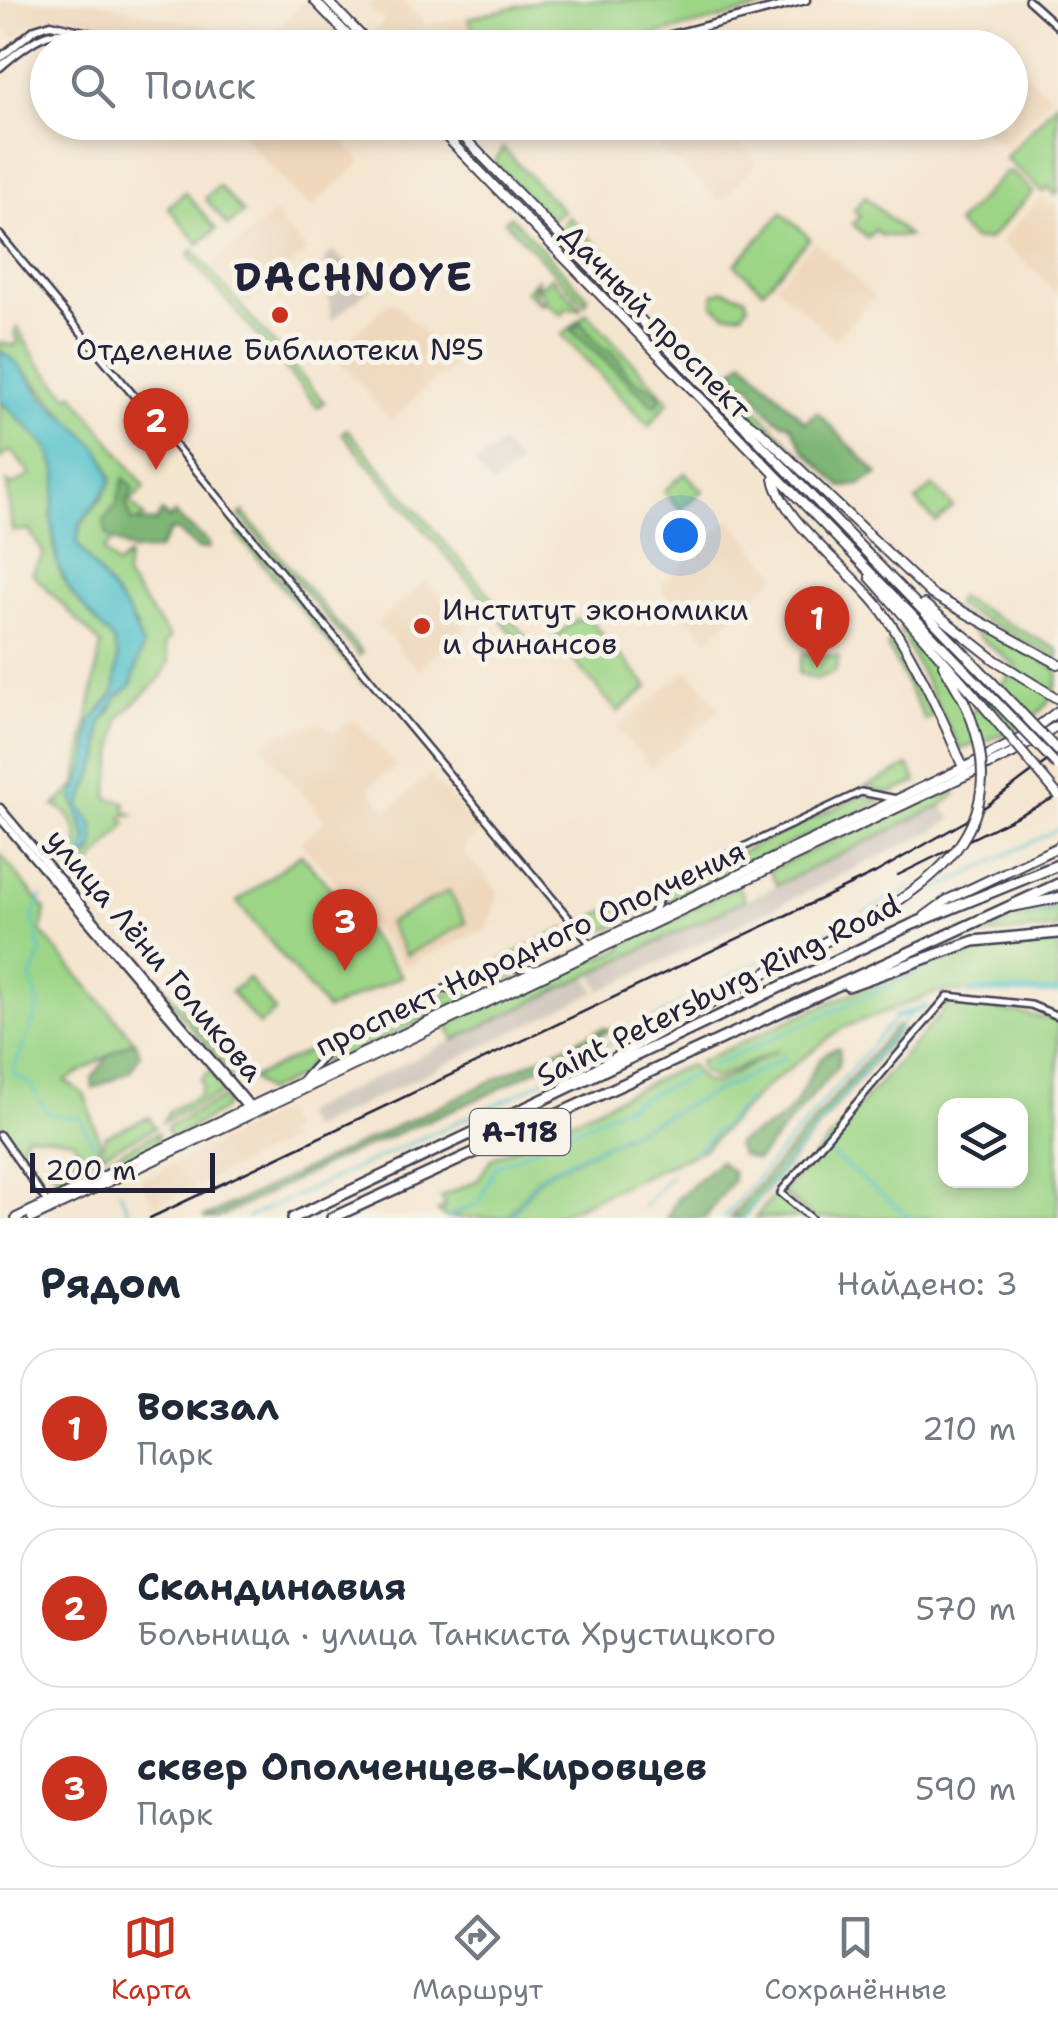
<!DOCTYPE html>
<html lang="ru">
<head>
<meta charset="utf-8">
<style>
  :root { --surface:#fff; --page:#f2f2f3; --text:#1f2937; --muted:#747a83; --line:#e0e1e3; --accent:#c8321e }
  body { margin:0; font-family:"Shantell Sans",sans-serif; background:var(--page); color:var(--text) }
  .controls { position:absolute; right:30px; bottom:30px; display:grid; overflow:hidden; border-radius:20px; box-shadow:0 5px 15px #0003 }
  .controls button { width:90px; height:90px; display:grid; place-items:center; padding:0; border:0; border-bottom:2px solid var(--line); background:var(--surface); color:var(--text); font:50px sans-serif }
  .scale { position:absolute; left:30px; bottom:25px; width:185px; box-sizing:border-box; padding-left:10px; border:5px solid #22223b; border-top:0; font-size:28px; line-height:35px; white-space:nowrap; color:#22223b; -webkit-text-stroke:8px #f7f3e8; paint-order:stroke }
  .you { position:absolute; left:680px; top:535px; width:35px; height:35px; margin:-25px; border:8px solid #fff; border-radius:50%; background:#1a73e8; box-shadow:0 0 0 15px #1a73e833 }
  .badge { display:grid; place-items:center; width:65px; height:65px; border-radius:50%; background:var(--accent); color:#fff; font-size:32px; font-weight:700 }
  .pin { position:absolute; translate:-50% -82px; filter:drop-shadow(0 2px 5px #0008) }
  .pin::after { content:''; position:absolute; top:52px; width:35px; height:30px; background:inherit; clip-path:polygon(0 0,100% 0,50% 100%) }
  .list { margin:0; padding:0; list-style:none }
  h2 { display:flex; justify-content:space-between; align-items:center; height:130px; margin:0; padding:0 40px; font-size:42px }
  h2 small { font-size:32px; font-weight:400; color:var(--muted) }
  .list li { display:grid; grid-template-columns:65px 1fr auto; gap:30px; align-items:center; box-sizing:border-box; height:160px; margin:0 20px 20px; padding:0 20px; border:2px solid var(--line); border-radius:40px }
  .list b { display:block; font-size:38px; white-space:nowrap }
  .list p { margin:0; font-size:32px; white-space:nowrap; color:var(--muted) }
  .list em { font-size:32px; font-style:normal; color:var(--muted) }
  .icon { flex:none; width:55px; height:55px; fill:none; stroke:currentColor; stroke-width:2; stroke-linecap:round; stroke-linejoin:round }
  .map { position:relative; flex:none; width:1058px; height:1218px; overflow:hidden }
  .search { position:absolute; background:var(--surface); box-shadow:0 5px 15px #0003; left:30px; right:30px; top:30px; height:110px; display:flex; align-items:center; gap:25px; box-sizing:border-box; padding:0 35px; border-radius:55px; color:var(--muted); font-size:38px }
  .sheet { height:670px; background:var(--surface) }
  nav { display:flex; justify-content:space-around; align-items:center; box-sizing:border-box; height:140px; border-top:2px solid var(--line); background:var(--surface); font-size:28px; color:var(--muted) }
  nav a { display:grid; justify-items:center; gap:5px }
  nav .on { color:var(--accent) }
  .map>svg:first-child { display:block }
  .built { fill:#eed7bb }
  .industrial { fill:#ccc2b9 }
  .green { fill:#9dd587; stroke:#607c61; stroke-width:2.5; fill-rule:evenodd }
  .forest { fill:#7eb674; stroke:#506c58; stroke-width:2.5 }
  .water { fill:#56c3cc; stroke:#3c7284; stroke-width:2.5 }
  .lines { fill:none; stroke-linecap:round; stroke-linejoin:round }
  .stream { stroke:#56c3cc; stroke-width:2.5 }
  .canal { stroke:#56c3cc; stroke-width:6 }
  .minor-casing { stroke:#423f51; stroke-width:10 }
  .tertiary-casing { stroke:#423f51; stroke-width:11 }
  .secondary-casing { stroke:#423f51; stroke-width:12 }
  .motorway-casing { stroke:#423f51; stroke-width:14 }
  .minor { stroke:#fff; stroke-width:5 }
  .tertiary { stroke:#fff; stroke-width:6 }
  .secondary { stroke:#fff; stroke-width:8 }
  .motorway { stroke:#fff; stroke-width:9 }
  .rail { stroke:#22223b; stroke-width:2.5 }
  .secondary-bridge-casing { stroke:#423f51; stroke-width:12; stroke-linecap:butt }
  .secondary-bridge { stroke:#fff; stroke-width:8 }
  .poi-dot { fill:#c8321e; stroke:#f7f3e8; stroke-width:4 }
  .labels { text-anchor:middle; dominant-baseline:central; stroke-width:10; stroke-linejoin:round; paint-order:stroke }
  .shield { fill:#f7f3e8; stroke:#62616f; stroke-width:2.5 }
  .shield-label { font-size:28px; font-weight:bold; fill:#22223b }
  .street-label { font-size:30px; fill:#22223b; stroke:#f7f3e8 }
  .poi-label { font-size:30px; fill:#22223b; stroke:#f7f3e8 }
  .district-label { font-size:40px; font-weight:bold; letter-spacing:2.5px; fill:#22223b; stroke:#f7f3e8 }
</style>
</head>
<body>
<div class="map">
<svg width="1058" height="1218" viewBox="0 0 1058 1218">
  <rect width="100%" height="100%" fill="#f7f3e8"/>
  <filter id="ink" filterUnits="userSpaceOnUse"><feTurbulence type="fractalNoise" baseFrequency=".01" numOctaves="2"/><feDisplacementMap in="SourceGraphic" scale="20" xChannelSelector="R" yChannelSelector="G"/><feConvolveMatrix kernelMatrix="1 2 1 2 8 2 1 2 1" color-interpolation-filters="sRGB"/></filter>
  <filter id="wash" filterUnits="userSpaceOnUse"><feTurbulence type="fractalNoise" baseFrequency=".0048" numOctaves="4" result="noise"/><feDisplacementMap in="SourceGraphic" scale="40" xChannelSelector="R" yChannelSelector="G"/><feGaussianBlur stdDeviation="2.25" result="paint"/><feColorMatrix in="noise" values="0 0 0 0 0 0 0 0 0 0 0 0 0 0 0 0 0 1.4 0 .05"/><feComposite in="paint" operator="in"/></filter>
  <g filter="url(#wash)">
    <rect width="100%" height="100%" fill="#f4e5cf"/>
    <g class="built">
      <path d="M0,0H91L265,41L306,0L352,47H157L54,19L34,24L14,39L0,24Z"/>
      <path d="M375,0H401L426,26L467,16L475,47H388L375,30L384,21L369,6Z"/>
      <path d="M1011,58L1051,96L1004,149L974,123L1010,122Z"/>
      <path d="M669,122L719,123L753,155L754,166L720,201L653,140Z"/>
      <path d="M245,123H323L362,161L310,208L242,137Z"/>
      <path d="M1043,196L1052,205L1058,199V293L1001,241Z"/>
      <path d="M273,213L307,251L247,304L213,265Z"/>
      <path d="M815,241L874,296L835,339L775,284Z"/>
      <path d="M392,301L454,364L391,420L332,353Z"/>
      <path d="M730,519L778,575L708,639L663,592L662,584Z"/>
      <path d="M425,581L466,628L418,670L377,623Z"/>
      <path d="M688,669L721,709L651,768L617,728Z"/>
      <path d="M354,719L395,767L369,789L387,810L430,775L481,831L465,843V854L498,891L489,927L405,966L301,842L326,820L262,746L278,733L321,723L333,733Z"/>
      <path d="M282,1111L291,1130L285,1133L288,1141L155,1206L141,1180Z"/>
    </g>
    <g class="industrial">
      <path d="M333,251L373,286L331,321L325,258Z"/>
      <path d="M501,443L519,464L493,487L475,466Z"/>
      <path d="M941,806L953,819L935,830L601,991L593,974Z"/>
      <path d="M588,976L596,992L309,1130L301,1113Z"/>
    </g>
    <g class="green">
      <path d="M542,0H795L602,48L478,47L469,18Z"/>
      <path d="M1057,102L1058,192L1055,195L1049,187L1043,192L1005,158Z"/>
      <path d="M503,148L563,211L550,220L494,163Z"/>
      <path d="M1011,172L1033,192L988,240H973L956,224L1005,173Z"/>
      <path d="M219,186L243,213L228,226L205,198Z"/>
      <path d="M185,192L216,229L199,244L168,207Z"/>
      <path d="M865,196L908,236H882L875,230L867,238L853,224L860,216L854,210Z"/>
      <path d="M782,213L810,238L763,290L735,265Z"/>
      <path d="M510,216L588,297L585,304L505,221Z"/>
      <path d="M568,216L639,288L626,296L560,230Z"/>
      <path d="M193,250L324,402L318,407L188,255Z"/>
      <path d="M551,277L581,307L580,309L566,308L562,315L544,302L541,305L526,291L531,285L540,302L545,297L533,284L537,279L539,287Z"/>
      <path d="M724,290L745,297L748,305L742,313L726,314L713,305L714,294Z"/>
      <path d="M587,313L669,401L649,426L562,335Z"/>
      <path d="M17,327L37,361L69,396L73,393L145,487L130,501L144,517L103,550L117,566L128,556L126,578L170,638L164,644L169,662L159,680L120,717L107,798L126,802L125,810L133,815H124L122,819L127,823L79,878L64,858L78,846C80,830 66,807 54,806L76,786L101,645L32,573L44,554L29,530L12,531L7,482L13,485L31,475L11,450L0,459V400C23,416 59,446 58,478C56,510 48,536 59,569C70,600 99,616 114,643C123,660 112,678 117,695H122L137,627L77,543C77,516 106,503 112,477C101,454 21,361 0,352V342L14,346L19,341L14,334ZM111,698L113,708L101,724L100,758L80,806L94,831L93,852L78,868L87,839L73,798L86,766L91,722Z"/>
      <path d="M727,379L841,497L836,499L717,388Z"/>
      <path d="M347,429L526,637L520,642L342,433Z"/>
      <path d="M685,473L703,491L680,510L664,491Z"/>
      <path d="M933,486L953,507L936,522L916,501Z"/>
      <path d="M243,512L362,653L359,656L239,515Z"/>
      <path d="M241,531L368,681L364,684L237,534Z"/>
      <path d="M958,597L1058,650V659L955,605Z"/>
      <path d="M932,600L1058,670C1058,719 1000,737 960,749L900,631L905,626L947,681L966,715L995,695L1016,666Z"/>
      <path d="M589,619L648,687L618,712L554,638L576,620Z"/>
      <path d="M893,643L897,645L933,716L925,720L887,645Z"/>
      <path d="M803,653L839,657L835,672L816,679L798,673Z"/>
      <path d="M909,766L917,782L891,793L865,787Z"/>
      <path d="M951,786L955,794L941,806L777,885L769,870Z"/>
      <path d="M862,795L882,801L659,905L669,886Z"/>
      <path d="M0,854L46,910L41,932L134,1040L65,1081L85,1095L100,1142L96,1153L79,1167L55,1180L53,1167L80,1153L73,1140L27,1134L18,1151L0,1127Z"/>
      <path d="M301,854L360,923L331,942L362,926L402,976L327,1010L237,902Z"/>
      <path d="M738,885L745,900L454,1040L447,1024L583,958H600L622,949L625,942Z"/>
      <path d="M655,887L649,909C628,921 601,941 582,922Z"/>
      <path d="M449,891L466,923L406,955L388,923Z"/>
      <path d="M1058,904V928L974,936Z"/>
      <path d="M565,929L573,941C548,954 533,963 503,959Z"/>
      <path d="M1058,942V991L938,992L842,1028L764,1088L704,1149L552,1218H509L542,1176L731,1084L540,1175L506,1218H450L472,1206L446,1218L438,1211L445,1208L441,1197L478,1180L491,1159L674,1071L690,1065L704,1082L715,1084L778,1050L715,1079L702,1072L699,1062C806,1013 940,944 1058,942Z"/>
      <path d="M498,969L519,974L330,1064L322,1062L338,1044Z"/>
      <path d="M248,978L275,1011L259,1025L231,992Z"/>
      <path d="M166,989L244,1079L239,1083L162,993Z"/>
      <path d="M951,1002L1058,1020V1218H814L783,1192ZM946,1106H1020V1180H946Z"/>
      <path d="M325,1043L301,1075L266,1092L252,1078Z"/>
      <path d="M209,1071L226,1091L163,1122L169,1111L199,1096L203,1083L200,1081Z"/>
      <path d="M229,1095L224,1109L177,1136H169L167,1127Z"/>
      <path d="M149,1117L155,1128L100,1155L105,1136Z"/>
      <path d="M158,1133L157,1145L55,1195L47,1190Z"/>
      <path d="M775,1194H780L807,1218H755Z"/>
    </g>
    <g class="forest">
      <path d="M581,322L602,348C620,352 619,368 631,377C638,383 651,388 660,394V401L655,406L571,330Z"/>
      <path d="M744,360L805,422L817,412L878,474L859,485L842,487L805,451L791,425C771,422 759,400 751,385H744L732,371Z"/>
      <path d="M124,478L133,488L126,504L132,521L156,522L162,512L169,519L174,514L209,543V548L198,549L176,530L170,531L158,550L132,551L107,536L104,521L117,503Z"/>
      <path d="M897,1025L901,1028L743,1218H730Z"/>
      <path d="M603,1028L610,1030L491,1093L337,1159L218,1218H203Z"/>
      <path d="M134,1040L140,1055L130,1071L93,1089L92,1078L109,1055Z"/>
      <path d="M836,1048L840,1050L838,1066L757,1160L740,1154L736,1144C756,1129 777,1129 794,1105C809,1085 810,1060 836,1048Z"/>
      <path d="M719,1161L732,1172L733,1180L705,1218H667L677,1199Z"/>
    </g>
    <path class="water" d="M0,352C20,360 30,382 44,397C66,421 111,446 111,483L80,524L77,543L129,614L143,646L131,686L118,696L101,724L100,758L80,806L93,824L95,846L78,868L87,839L73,798L86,766L91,722L114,693L118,657L113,641L72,594L58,566L51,516L58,474L48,448L0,400Z"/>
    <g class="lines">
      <g class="stream">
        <path d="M918,888L936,890L1058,829"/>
        <path d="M1031,915L1058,909"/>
        <path d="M709,1067L929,967"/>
        <path d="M36,1094L32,1084L14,1075V1068L39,1007L31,977L41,954L33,918L42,896"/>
        <path d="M39,1100L50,1115L80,1118L94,1145"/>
        <path d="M822,1147L911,1218"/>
        <path d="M693,1154L749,1100"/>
        <path d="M120,1192L131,1218"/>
        <path d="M643,1207L672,1174"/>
        <path d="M917,1217L919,1218"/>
        <path d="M247,1218L514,1096L764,958L777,959L910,888"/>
        <path d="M448,1218L480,1202L495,1167L692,1075"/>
        <path d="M508,1218L541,1175L785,1058L782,1052"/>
        <path d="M723,1218L896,1017"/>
        <path d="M742,1218L913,1011"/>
      </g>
      <g class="canal">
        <path d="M970,992H1058"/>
        <path d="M896,1017L925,1007"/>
      </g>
    </g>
  </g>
  <g filter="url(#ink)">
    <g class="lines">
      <g class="minor-casing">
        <g id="minor">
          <path d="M1028,0L1058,27"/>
          <path d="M0,235L593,947"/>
          <path d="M652,914L667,883L861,792L897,799"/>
          <path d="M303,1079L338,1040L437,992L497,966L535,969"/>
          <path d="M0,1135L47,1202"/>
          <path d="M811,1218L781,1193L783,1189L948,996L1031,1005L1058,1016"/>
        </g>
      </g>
      <g class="tertiary-casing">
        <g id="tertiary">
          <path d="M621,48L806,0"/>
          <path d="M0,58L35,29L51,24L151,48"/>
          <path d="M0,67C56,19 58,30 125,48"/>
          <path d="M0,808L253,1109"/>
          <path d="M0,818L249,1110"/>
        </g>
      </g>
      <g class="secondary-casing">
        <g id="secondary">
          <path d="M314,0L360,48"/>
          <path d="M327,0L373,48"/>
          <path d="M432,122L983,688"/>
          <path d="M449,122L992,682"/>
          <path d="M737,414L760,431L931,594L1058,664"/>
          <path d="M774,479C784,524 854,572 882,611C913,654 944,720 964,770"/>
          <path d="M870,577L975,696"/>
          <path d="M924,604L995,660L1058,699"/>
          <path d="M943,665L964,701"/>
          <path d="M1012,907L1058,898"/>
          <path d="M925,916L947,900L1058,847"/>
          <path d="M564,1086L769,971"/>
          <path d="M16,1218L963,768L1024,737L1058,711"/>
          <path d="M32,1218L1013,753L1058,725"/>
        </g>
      </g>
      <g class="motorway-casing">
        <g id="motorway">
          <path d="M848,986L974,941L1058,933"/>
          <path d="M293,1218L913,924L1058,865"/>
          <path d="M332,1218L1058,884"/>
        </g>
      </g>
      <use href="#minor" class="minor"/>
      <use href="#tertiary" class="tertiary"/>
      <use href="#secondary" class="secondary"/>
      <use href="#motorway" class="motorway"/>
      <g class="rail">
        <path d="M898,875L1058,796"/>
        <path d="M150,1218L875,873L966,821L1058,753"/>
      </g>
      <g class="secondary-bridge-casing">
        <g id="secondary-bridge">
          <path d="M992,682L1058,751"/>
          <path d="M983,688L1058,766"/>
          <path d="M975,696L1058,795"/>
          <path d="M769,971C880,911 1035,859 964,701"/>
        </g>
      </g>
      <use href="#secondary-bridge" class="secondary-bridge"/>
    </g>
  </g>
  <g class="poi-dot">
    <circle cx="280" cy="315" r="10"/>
    <circle cx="422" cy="626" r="10"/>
  </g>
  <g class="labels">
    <rect class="shield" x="470" y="1109" width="100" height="46" rx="8"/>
    <g class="shield-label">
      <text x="520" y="1132">А-118</text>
    </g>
    <g class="street-label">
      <text transform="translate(656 321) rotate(46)">Дачный проспект</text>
      <text transform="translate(530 948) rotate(-25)">проспект Народного Ополчения</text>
      <text transform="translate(155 955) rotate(50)">улица Лёни Голикова</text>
      <text transform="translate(718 990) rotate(-26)">Saint Petersburg Ring Road</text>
    </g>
    <g class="poi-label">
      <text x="280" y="349">Отделение Библиотеки №5</text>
      <text x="442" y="609" text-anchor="start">Институт экономики<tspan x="442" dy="34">и финансов</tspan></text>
    </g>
    <g class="district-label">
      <text x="354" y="277">DACHNOYE</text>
    </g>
  </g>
</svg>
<div class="controls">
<button><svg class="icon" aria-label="layers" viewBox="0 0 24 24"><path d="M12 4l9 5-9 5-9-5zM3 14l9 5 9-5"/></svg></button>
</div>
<div class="scale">200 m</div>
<div class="you"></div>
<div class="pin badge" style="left:817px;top:668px">1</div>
<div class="pin badge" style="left:156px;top:470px">2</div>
<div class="pin badge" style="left:345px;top:971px">3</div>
<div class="search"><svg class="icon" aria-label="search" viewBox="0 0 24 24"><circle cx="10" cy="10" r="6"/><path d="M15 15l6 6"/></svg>Поиск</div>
</div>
<section class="sheet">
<h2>Рядом<small>Найдено: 3</small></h2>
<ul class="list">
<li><span class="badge">1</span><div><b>Вокзал</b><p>Парк</p></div><em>210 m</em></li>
<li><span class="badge">2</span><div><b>Скандинавия</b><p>Больница · улица Танкиста Хрустицкого</p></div><em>570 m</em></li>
<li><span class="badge">3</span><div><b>сквер Ополченцев-Кировцев</b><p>Парк</p></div><em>590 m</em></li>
</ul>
</section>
<nav>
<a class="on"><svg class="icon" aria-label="map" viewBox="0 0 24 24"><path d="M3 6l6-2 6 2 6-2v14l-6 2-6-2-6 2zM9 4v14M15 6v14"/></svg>Карта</a>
<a><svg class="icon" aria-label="directions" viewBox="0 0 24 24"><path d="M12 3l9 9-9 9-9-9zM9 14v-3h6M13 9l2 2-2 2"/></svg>Маршрут</a>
<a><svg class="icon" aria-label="saved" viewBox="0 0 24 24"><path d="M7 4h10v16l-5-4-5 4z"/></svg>Сохранённые</a>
</nav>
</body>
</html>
